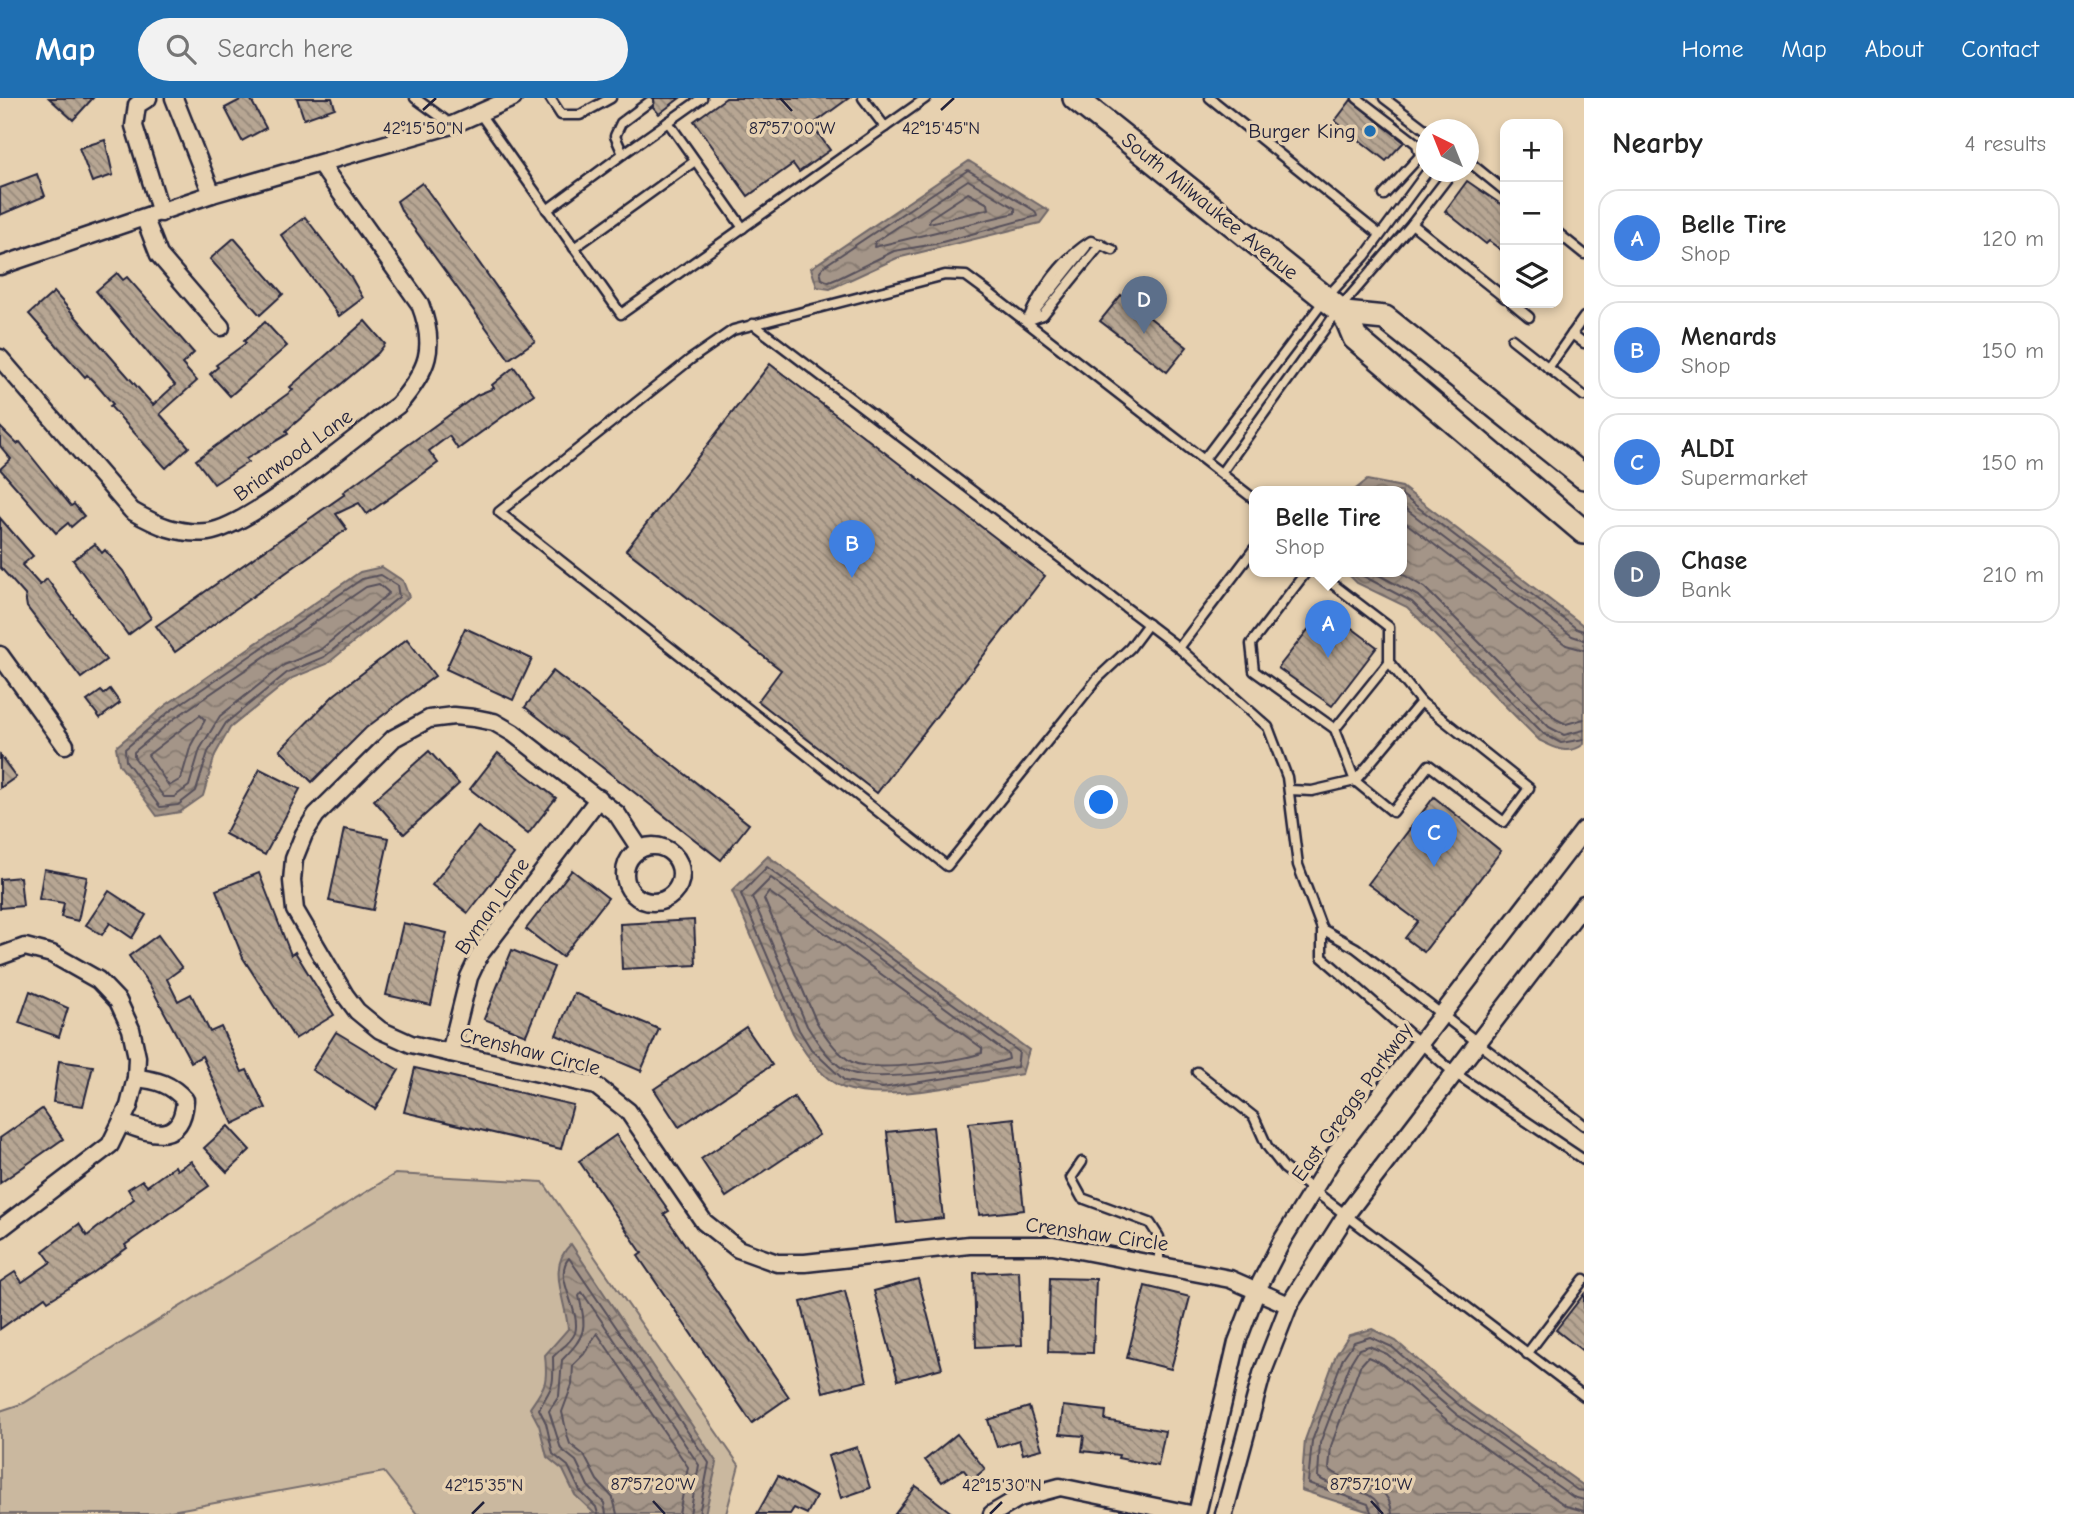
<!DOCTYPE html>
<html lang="en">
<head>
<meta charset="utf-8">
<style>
  :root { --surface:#fff; --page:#f2f2f2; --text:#222; --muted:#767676; --line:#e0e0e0; --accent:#1f6fb2 }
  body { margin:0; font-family:"Comic Neue",sans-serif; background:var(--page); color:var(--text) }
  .controls { position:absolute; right:21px; top:21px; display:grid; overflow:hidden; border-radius:14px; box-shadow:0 4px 10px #0003 }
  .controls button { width:63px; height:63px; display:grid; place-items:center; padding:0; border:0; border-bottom:2px solid var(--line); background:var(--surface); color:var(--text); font:35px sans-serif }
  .compass { position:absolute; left:1416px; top:21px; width:63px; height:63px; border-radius:50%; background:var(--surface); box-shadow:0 4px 10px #0003; rotate:317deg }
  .you { position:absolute; left:1102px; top:705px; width:24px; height:24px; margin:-18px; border:5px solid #fff; border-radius:50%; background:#1a73e8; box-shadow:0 0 0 10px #1a73e833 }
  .badge { display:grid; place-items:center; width:46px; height:46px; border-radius:50%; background:var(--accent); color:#fff; font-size:23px; font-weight:700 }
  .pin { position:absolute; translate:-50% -58px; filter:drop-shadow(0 2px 4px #0008) }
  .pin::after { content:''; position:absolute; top:37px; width:24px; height:21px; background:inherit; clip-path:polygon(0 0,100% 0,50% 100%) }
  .popup { position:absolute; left:1249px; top:388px; width:158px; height:91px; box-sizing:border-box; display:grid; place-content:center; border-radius:14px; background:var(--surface); filter:drop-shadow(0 2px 5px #0005); font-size:23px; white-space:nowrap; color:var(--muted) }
  .popup b { font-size:26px; color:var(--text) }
  .popup::after { content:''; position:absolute; left:50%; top:100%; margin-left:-14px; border:14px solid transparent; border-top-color:var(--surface) }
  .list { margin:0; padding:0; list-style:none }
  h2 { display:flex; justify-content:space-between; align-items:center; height:91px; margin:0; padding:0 28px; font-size:30px }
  h2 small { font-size:23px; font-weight:400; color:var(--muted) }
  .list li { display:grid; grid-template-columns:46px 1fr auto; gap:21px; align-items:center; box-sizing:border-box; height:98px; margin:0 14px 14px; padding:0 14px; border:2px solid var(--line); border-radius:21px }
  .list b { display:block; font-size:26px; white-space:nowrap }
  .list p { margin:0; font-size:23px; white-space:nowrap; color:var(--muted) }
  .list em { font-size:23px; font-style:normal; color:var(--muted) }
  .icon { flex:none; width:38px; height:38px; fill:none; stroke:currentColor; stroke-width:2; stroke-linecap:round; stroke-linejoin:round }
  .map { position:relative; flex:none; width:1584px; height:1416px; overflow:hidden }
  header { display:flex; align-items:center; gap:42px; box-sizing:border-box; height:98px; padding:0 35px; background:var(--accent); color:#fff }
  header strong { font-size:33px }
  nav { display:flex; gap:38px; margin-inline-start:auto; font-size:24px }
  .search { width:490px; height:63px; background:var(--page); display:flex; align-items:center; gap:18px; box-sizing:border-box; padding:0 24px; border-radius:38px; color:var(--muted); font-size:26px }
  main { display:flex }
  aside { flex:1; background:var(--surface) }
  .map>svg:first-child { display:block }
  .grass { fill:#cab89f; stroke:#766d6d; stroke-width:2 }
  .water { fill:url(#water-waves); stroke:#706769; stroke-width:2 }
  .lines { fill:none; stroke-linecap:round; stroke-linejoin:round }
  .shore { stroke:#56505a; stroke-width:2 }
  .building { fill:url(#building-back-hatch); stroke:#22223b; stroke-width:2 }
  .lane-casing { stroke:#22223b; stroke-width:13 }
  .street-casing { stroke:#22223b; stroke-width:21 }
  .primary-casing { stroke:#22223b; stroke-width:28 }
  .lane { stroke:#e7d1b0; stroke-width:8 }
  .street { stroke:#e7d1b0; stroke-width:16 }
  .primary { stroke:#e7d1b0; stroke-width:23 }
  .ticks { fill:none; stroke:#22223b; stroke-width:2.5 }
  .poi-dot { fill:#1f6fb2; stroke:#e7d1b0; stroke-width:2.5 }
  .labels { text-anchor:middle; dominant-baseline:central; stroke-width:7; stroke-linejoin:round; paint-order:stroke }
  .poi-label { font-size:21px; fill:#22223b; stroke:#e7d1b0; text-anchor:end }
  .street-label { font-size:21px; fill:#22223b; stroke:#e7d1b0 }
  .ticks-label { font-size:18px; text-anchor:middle; fill:#22223b; stroke:#e7d1b0; stroke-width:7; stroke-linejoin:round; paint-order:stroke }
</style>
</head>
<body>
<header>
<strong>Map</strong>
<div class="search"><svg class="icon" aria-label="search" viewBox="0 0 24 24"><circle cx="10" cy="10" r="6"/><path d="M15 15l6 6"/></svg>Search here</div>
<nav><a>Home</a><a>Map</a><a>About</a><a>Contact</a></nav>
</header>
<main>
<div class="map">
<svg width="1584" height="1416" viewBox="0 0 1584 1416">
  <defs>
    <pattern id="water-waves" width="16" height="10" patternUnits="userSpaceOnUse" patternTransform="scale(1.75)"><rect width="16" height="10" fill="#a49588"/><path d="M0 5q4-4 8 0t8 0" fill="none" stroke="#857970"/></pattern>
    <pattern id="building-back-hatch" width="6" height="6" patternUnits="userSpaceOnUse" patternTransform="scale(1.75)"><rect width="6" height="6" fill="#b7a693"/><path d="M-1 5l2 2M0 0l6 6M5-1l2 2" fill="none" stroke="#948779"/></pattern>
  </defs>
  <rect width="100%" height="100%" fill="#e7d1b0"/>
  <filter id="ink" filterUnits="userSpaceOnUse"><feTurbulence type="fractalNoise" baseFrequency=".0143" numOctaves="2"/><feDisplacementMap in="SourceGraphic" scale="14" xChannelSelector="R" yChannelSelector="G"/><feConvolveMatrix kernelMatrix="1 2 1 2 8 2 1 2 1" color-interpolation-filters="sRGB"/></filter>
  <g filter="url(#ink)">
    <path class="grass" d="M395,1076L543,1084L739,1367L726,1416H417L384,1374L155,1416H0V1313L24,1305Z"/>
    <g class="water">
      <path d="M969,63L1049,113L1040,125L897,160L830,191L817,189L811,170Z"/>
      <path d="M1367,382L1402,389L1584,528V646C1568,658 1555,650 1539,642L1407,509L1357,485L1346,474H1402V394H1352Z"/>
      <path d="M382,469L403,483L409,499L327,566L292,580L230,630L215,657L203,698L180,714L157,718L119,666L116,649L166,607L360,474Z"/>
      <path d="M768,758L1029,952L1022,976C974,983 889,1006 844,990C822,982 804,954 793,935L732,793Z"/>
      <path d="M571,1146L717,1365L705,1416H595L575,1397L563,1372L547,1359L539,1327L530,1310C545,1288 548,1286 545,1257L568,1231C566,1202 546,1169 571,1146Z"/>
      <path d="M1372,1231L1396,1243L1466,1304L1584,1388V1416H1376L1301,1392L1305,1342L1336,1257L1349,1237Z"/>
    </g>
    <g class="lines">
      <g class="shore">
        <path d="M968,72L1035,113L1037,118L935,146L894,153L839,180L829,184L822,181L820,173L824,168Z"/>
        <path d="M968,82L1015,110V115L874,149L875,144Z"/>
        <path d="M968,95L988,106L989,111L929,125L930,120Z"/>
        <path d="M1402,397L1577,531L1584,533"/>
        <path d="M1402,408L1572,538L1584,542"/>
        <path d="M1402,422L1566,547L1584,552"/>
        <path d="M1356,474L1412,504L1544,636L1561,645L1584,641"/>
        <path d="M1373,474L1418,498L1549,629L1564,637L1584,632"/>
        <path d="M1399,474L1425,490L1556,621L1566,626L1584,621"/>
        <path d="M381,477L397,487L399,499L324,559L288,574L226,625L208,654L196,693L178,707L160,709L126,663L125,651L170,613L362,481Z"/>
        <path d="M379,486L389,495L320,552L284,567L220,618L200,651L189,688L174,699H164L134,659V654L175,620L366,489Z"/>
        <path d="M200,617L205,622L191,647L181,681L169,688L148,657Z"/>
        <path d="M767,769L1019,954L1017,969L882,990L845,983L811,951L799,932L741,796Z"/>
        <path d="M771,780L1008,956L1009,961C981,971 879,984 852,975C833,969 817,944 807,928L752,799Z"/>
        <path d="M769,794L982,950V955C959,963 873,975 852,964C837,956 825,938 816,923L764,801Z"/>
        <path d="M598,1416L596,1409L580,1393L568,1368L553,1356L546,1325L539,1311C553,1286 554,1291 553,1259C560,1251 571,1245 575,1235C582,1212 552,1179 569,1160L709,1365L699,1416"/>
        <path d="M606,1416L604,1405L588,1388L576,1363L561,1351L549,1313L559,1298L562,1262C586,1237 587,1232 579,1198L582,1194L699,1367L690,1416"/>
        <path d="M617,1416L613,1400L597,1382L584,1357L570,1346L568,1340L562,1314L572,1287L573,1267L584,1256L597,1235L688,1369L679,1416"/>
        <path d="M1372,1416L1368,1406L1308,1385L1312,1343L1343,1260L1354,1244L1370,1239L1392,1249L1461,1309L1577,1392L1584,1393"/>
        <path d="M1381,1416C1380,1387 1334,1393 1318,1379L1320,1345L1351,1264L1359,1251L1369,1248L1387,1256L1456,1316L1573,1399L1584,1402"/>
        <path d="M1392,1416C1390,1379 1349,1389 1329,1371L1331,1348L1360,1268L1368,1259L1381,1265L1449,1324L1566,1408L1584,1413"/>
      </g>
    </g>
    <g class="building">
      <path d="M49,0H93L73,22Z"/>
      <path d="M244,0H250L266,30L242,43L225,10Z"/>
      <path d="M297,0H332L335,10L304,21Z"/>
      <path d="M654,0H680L659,16L653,9Z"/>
      <path d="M726,0H849L812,27L830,52L799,74L793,66L748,98L694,23Z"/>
      <path d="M1351,2L1404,44L1386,63L1335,23Z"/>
      <path d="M105,42L113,77L92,84L79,50Z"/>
      <path d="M37,76L45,98L0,117V90Z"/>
      <path d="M1467,83L1505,109V155L1489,143L1486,146L1445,113Z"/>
      <path d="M422,85L535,243L509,261L402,114L397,103Z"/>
      <path d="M305,119L351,179L363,200L339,218L281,137Z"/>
      <path d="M234,140L283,196L260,217L210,161Z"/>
      <path d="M117,175L123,182L127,179L194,255L182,266L197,283L160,316L189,349L166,370L110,308L113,306L94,284L87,277L85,279L29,216L54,194L153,307L175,287L96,193Z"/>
      <path d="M1121,197L1187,249L1167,274L1100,223Z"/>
      <path d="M365,223L385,246L378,255L294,326L286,333L288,336L246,361L248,364L214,386L196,362L293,292L290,289Z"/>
      <path d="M265,224L287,248L230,298L210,276L218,269L216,267L246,245L244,243Z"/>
      <path d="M770,266L1045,478L877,695L758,603L781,572L626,452Z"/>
      <path d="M514,269L534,296L458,351L449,338L429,353L438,365L367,416L359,405L336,416L347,431L175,554L156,528L345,396L343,394L477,297L494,290L492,287Z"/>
      <path d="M0,329L17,346L20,344L71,408L74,406L84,418L71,429L68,425L56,435L0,371L11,361L0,348Z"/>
      <path d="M0,420L33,458L22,467L40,487L47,481L106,562L81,580L27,509L25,497L0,469Z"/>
      <path d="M95,446L102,455L105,452L123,473L151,520L128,537L73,462Z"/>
      <path d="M1325,510L1377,549L1332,608L1278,570Z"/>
      <path d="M465,530L532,561L513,602L446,571Z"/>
      <path d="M407,541L435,578L366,630L312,684L280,652L334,597Z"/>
      <path d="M553,573L749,726L721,762L525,609Z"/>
      <path d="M110,591L120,605L100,620L87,603L101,593L104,596Z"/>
      <path d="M429,653L459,686L404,736L374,702Z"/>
      <path d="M498,655L556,700L528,736L470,691Z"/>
      <path d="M0,657L16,679L0,690Z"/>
      <path d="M260,671L300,691L265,757L225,736Z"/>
      <path d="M1434,699L1501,753L1424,854L1405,840L1418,823L1368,786Z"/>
      <path d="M478,729L514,756L468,815L432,787Z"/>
      <path d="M344,731L389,740L373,812L329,803Z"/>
      <path d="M44,771L87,779L78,823L61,819L64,805L39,801Z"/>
      <path d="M572,772L608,800L562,859L526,831Z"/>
      <path d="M259,775L291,857L295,854L334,917L295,941L243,860L216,792Z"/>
      <path d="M20,779L23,808L0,810V781Z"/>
      <path d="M109,793L146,817L132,840L110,825L102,837L86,827Z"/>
      <path d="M694,822L696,867L622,871L620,826Z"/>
      <path d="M403,825L447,835L431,907L386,897Z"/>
      <path d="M158,837L182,870L167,881L178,903L191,896L210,934L221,929L242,974L247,972L266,1010L233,1026L202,958L191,964L152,891L129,858Z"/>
      <path d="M512,852L554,869L526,937L484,921Z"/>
      <path d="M30,893L68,910L59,939L19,925Z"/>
      <path d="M574,895L659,931L641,973L556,937Z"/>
      <path d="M746,929L772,967L679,1029L654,991Z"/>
      <path d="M336,934L399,972L375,1011L312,972Z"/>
      <path d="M59,963L93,968L83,1008L53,1004Z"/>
      <path d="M415,970L573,1007L561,1051L404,1014Z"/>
      <path d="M794,999L819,1037L726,1099L701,1061Z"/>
      <path d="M42,1011L63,1041L0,1085V1040Z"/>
      <path d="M1014,1020L1024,1112L979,1117L969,1025Z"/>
      <path d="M228,1028L250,1052L227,1074L204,1050Z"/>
      <path d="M933,1029L943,1120L897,1125L887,1034Z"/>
      <path d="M616,1037L669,1113L664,1116L789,1299L752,1325L638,1158L642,1155L579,1063Z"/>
      <path d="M191,1063L209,1088L125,1147L127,1150L93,1175L48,1203L45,1199L0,1231V1184L15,1174L22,1184L51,1164L43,1153L79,1126L87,1138L134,1101L128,1091L142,1082L147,1088L175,1068L177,1072Z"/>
      <path d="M1019,1173L1022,1247L976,1249L974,1175Z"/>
      <path d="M1050,1180L1096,1181L1093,1255L1048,1254Z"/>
      <path d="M918,1181L942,1270L898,1282L874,1193Z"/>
      <path d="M1145,1188L1190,1199L1171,1271L1127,1260Z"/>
      <path d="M845,1193L867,1283L823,1294L801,1204Z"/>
      <path d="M1584,1196V1254L1556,1232Z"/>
      <path d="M1063,1308L1106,1313L1105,1322L1165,1333L1158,1368L1118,1360L1119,1357L1082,1353L1084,1338L1060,1336Z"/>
      <path d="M1029,1309L1042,1351L1023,1356L1019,1342L997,1349L988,1322Z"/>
      <path d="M957,1336L985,1371L972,1382L963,1371L942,1384L925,1362Z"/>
      <path d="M857,1349L870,1390L841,1400L828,1358Z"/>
      <path d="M778,1378L816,1399L807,1416L794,1410L790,1416H757Z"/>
      <path d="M916,1388L922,1392L953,1416H895Z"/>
    </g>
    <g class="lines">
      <g class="lane-casing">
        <g id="lane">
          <path d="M415,0L452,27"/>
          <path d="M550,0L561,17H580L611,0"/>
          <path d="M863,0L885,29"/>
          <path d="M1210,0L1379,136"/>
          <path d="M1357,0L1417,46L1420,58L1384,97"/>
          <path d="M1384,0L1426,32"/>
          <path d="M480,16L621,216L926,0"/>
          <path d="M668,24L743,130"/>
          <path d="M623,56L702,0"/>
          <path d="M1468,63L1505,93"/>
          <path d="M547,112L623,56L615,38L621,25L649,4"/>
          <path d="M1412,126L1505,200"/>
          <path d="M1558,135L1584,156"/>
          <path d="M574,150L695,63"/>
          <path d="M1512,205L1529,219"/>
          <path d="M1035,213L1086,149"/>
          <path d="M1027,223C1040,193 1062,161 1091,143L1113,152"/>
          <path d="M1027,223L1043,217L1101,146"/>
          <path d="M753,226L1179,550"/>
          <path d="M1572,236L1584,245"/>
          <path d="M1512,241L1584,298"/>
          <path d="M1548,270L1584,219"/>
          <path d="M1205,360L1326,200L1365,158L1427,74"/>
          <path d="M1222,374L1339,211L1412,126L1452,74"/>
          <path d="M1254,451L1179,550L1268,629L1287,679L1298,767L1322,831V859L1453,974L1584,1062"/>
          <path d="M1306,474L1251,546L1254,573L1335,631"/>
          <path d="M1317,474L1389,529V564L1421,604"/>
          <path d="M1148,526L1130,550L1098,580L947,768L499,414L691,261L733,232L945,177L966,178L989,195L1254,401"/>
          <path d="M1289,692L1312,693L1355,683L1421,604L1529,690L1504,724L1429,667L1393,714L1355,683L1335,631L1389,564"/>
          <path d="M1322,831L1356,850L1584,1027"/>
          <path d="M1197,974L1254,1019L1267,1048L1284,1070L1584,1298"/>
          <path d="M1082,1064L1071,1080L1082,1100L1150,1125L1159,1139V1167"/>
          <path d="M1527,1256L1584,1181"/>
        </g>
      </g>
      <g class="street-casing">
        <g id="street">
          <path d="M148,0L137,7L134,28L161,115"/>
          <path d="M174,0L212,96"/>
          <path d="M145,121L159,157L221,229"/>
          <path d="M0,168L212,96L452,27L513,0"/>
          <path d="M0,260L132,413C156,427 179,437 208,434C250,429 359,336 398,307C428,272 437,250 420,206L321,67"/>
          <path d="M0,557L65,647"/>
          <circle cx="653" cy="776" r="28"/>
          <path d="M640,751L617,716L513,635L494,624L474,620L454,618L429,621L394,640L316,717L304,736L294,761L292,783L295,812L345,897L357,913L380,932L411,946L596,988L628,1013L704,1124L738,1151L760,1159L777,1165H805L969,1147H1053L1230,1181L1289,1207"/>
          <path d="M0,858L25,849L52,856L98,882L118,903L131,931L137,959L136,980L129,1008L110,1047L0,1131"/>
          <path d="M450,955L469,879L480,856L599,700"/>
          <path d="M123,1025C153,1037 182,1046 185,1002C171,986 157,982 136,980"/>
          <path d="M992,1416L1019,1400L1060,1389L1190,1416"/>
          <path d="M1197,1416L1237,1244L1257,1192L1283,1141L1338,1052L1584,732"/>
          <path d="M1224,1416L1262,1276L1289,1207L1348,1114L1584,806"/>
        </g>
      </g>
      <g class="primary-casing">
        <g id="primary">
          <path d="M1075,0L1345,216L1355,240L1584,434"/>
          <path d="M1345,216L1385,220L1584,379"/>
        </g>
      </g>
      <use href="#lane" class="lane"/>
      <use href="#street" class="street"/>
      <use href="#primary" class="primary"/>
    </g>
  </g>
  <path class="ticks" d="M780,0L792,13M423,12L436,0M941,12L954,0M653,1403L665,1416M1371,1403L1383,1416M472,1416L484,1404M990,1416L1002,1404"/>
  <circle class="poi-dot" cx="1370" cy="33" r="7"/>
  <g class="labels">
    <g class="poi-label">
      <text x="1356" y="33">Burger King</text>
    </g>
    <g class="street-label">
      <text transform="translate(1210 108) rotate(39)">South Milwaukee Avenue</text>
      <text transform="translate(293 357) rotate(-36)">Briarwood Lane</text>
      <text transform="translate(492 808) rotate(-55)">Byman Lane</text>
      <text transform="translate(530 953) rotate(14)">Crenshaw Circle</text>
      <text transform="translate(1352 1004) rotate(-54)">East Greggs Parkway</text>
      <text transform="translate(1097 1136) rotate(8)">Crenshaw Circle</text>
    </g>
  </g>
  <g class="ticks-label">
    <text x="423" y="36">42°15'50"N</text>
    <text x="941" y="36">42°15'45"N</text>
    <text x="792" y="36">87°57'00"W</text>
    <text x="653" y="1392">87°57'20"W</text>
    <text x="1371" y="1392">87°57'10"W</text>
    <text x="484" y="1393">42°15'35"N</text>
    <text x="1002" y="1393">42°15'30"N</text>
  </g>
</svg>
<div class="controls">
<button>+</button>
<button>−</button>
<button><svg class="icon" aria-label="layers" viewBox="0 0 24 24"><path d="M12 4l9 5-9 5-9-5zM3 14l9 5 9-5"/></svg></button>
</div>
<svg class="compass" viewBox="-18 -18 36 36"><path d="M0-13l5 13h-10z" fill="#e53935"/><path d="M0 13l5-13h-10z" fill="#767676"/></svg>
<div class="you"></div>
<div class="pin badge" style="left:1328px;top:560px;background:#3f7fe0">A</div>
<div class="popup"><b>Belle Tire</b>Shop</div>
<div class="pin badge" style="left:852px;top:480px;background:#3f7fe0">B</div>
<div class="pin badge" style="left:1434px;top:769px;background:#3f7fe0">C</div>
<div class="pin badge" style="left:1144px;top:236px;background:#5c6f8a">D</div>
</div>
<aside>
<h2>Nearby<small>4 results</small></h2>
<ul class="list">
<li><span class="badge" style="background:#3f7fe0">A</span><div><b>Belle Tire</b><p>Shop</p></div><em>120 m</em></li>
<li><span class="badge" style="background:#3f7fe0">B</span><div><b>Menards</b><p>Shop</p></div><em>150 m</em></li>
<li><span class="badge" style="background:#3f7fe0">C</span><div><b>ALDI</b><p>Supermarket</p></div><em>150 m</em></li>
<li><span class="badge" style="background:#5c6f8a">D</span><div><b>Chase</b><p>Bank</p></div><em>210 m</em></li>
</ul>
</aside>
</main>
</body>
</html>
